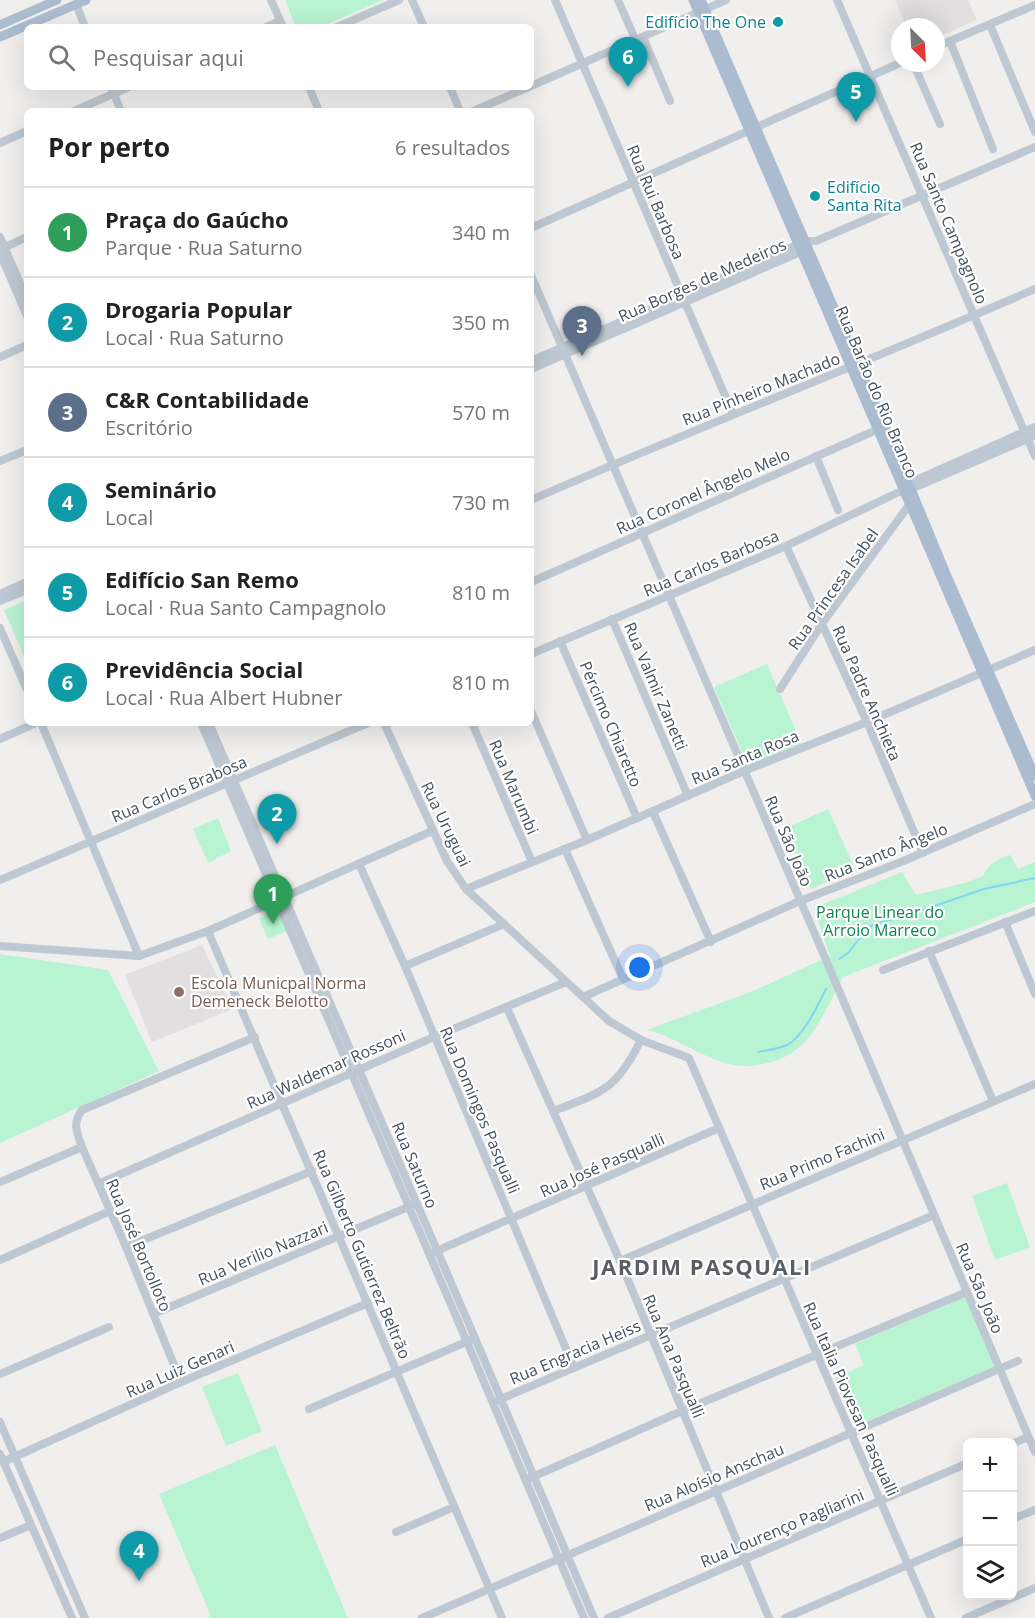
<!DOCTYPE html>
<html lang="pt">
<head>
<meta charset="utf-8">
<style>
  :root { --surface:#fff; --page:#f2f2f2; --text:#222; --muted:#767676; --line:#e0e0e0; --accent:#0761f3 }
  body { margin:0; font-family:"Open Sans",sans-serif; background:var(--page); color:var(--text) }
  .controls { position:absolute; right:18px; bottom:18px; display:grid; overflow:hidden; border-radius:9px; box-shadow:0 6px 24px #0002 }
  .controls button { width:54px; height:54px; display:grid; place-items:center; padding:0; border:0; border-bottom:2px solid var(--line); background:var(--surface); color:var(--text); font:30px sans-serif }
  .compass { position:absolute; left:891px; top:18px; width:54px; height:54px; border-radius:50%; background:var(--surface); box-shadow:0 6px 24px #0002; rotate:156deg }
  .you { position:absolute; left:640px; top:968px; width:21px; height:21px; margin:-15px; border:4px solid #fff; border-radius:50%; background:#1a73e8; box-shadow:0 0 0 9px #1a73e833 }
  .badge { display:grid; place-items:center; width:39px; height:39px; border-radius:50%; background:var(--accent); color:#fff; font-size:20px; font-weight:700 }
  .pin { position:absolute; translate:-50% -50px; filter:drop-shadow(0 2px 3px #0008) }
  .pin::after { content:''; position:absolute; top:32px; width:21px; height:18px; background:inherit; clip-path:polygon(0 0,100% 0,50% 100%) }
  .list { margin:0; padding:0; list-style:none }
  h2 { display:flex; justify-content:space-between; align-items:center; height:78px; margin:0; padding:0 24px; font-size:26px }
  h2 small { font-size:20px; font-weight:400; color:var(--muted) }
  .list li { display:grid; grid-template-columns:39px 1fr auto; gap:18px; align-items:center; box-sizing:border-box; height:90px; padding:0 24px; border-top:2px solid var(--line) }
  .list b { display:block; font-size:22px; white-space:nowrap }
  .list p { margin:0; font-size:20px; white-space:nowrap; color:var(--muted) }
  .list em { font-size:20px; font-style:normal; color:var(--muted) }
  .icon { flex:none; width:33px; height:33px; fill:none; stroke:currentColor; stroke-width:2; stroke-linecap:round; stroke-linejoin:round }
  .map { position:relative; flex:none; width:1035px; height:1618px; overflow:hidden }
  .search { position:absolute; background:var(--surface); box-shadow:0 6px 24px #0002; left:24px; top:24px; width:510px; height:66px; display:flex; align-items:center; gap:15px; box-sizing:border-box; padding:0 21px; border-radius:9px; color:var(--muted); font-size:22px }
  .panel { position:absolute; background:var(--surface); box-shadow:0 6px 24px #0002; left:24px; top:108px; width:510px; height:618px; border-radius:9px }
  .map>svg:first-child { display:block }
  .education { fill:#e2dfe0 }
  .green { fill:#b8f3d2 }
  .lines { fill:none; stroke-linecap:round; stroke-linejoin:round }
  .stream { stroke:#81d6f5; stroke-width:2 }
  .minor { stroke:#bdc8d2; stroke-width:8 }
  .major { stroke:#abbcd0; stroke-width:9 }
  .culture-dot { fill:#0f9aa8; stroke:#fff; stroke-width:2 }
  .education-dot { fill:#8d6e63; stroke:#fff; stroke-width:2 }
  .labels { text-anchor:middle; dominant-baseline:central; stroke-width:4.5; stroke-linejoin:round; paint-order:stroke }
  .culture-label { font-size:16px; fill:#0d838f; stroke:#fff; text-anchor:end }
  .street-label { font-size:16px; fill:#45515e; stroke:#fff }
  .park-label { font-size:16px; fill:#0d8751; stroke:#fff }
  .education-label { font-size:16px; fill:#785e54; stroke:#fff; text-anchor:start }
  .district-label { font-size:22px; font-weight:bold; letter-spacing:1.5px; fill:#5a5e64; stroke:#fff }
</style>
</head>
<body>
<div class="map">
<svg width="1035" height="1618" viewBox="0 0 1035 1618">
  <rect width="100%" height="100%" fill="#f1eeee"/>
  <g class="education">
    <path d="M895,0H968L977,20L936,38V27H907Z"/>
    <path d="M202,945L233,1009L152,1042L125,975Z"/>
  </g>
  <g class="green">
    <path d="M285,0H383L321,27H296Z"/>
    <path d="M27,600V663L4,610Z"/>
    <path d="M767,664L802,745L749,768L714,687Z"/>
    <path d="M828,809L855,869L811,889L784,829Z"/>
    <path d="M218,818L231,851L208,863L193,829Z"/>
    <path d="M1010,855L1018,869L1035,862V902L843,977C823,1014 810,1056 763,1064C749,1067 737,1067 722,1062C697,1054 673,1036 647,1030L753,991L830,956L814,908L902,872L916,895L968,882L983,876C989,863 997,860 1010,855Z"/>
    <path d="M277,910L287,931L268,939L259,918Z"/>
    <path d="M0,954L108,970L159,1071L0,1143Z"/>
    <path d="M1007,1183L1030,1247L995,1260L972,1196Z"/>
    <path d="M965,1297L995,1367L855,1426L834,1378L864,1365L855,1344Z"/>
    <path d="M238,1373L262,1431L226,1446L202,1387Z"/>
    <path d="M275,1445L348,1618H207L211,1616L159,1494Z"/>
  </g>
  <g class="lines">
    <g class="stream">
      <path d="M839,959L848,953L866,930L874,924L902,917L984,889L1035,878"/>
      <path d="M758,1052C767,1050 779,1049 787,1045C803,1037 818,1005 826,989"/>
    </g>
    <g class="minor">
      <path d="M271,0L283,27"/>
      <path d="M412,0L424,27"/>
      <path d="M555,0L733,414"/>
      <path d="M618,0L636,41"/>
      <path d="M837,0L1035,456"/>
      <path d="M76,4L85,27"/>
      <path d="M990,25L1035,132"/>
      <path d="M266,27L280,21"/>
      <path d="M337,27L399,0"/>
      <path d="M643,37L670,101"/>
      <path d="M950,41L993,149"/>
      <path d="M936,47L1035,5"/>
      <path d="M913,63L940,124"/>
      <path d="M531,86L726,0"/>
      <path d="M111,87L121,111"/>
      <path d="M309,87L319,111"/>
      <path d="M450,87L460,111"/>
      <path d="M74,111L129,87"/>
      <path d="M473,111L529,87"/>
      <path d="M0,143L27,131"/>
      <path d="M531,228L900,63"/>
      <path d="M0,237L27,299"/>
      <path d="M1,249L27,237"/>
      <path d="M0,253L27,316"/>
      <path d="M531,275L823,953L1035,1452"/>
      <path d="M0,357L27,345"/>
      <path d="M531,361L806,241H816L1035,147"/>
      <path d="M531,369L805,250"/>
      <path d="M816,456L838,510"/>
      <path d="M0,461L27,450"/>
      <path d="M903,486L1035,427"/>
      <path d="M531,500C698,427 868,362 1035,289"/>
      <path d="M786,546L867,722L923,853"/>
      <path d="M531,582L881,428"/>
      <path d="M0,594L27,582"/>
      <path d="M0,601L27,590"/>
      <path d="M612,619L688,796"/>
      <path d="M0,628L27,690"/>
      <path d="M560,641L637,818"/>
      <path d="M531,654L786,546L899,492H904L1035,436"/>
      <path d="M780,689L821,625L909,505"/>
      <path d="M531,711L587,840"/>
      <path d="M41,723L139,956"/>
      <path d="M201,723L467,1342L584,1618"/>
      <path d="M209,723L475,1338L594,1618"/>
      <path d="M384,723L447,861L466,889L609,1021L641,1040L689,1058L931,1618"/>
      <path d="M472,723L532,862"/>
      <path d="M0,739L36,723"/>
      <path d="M653,812L711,942"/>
      <path d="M565,849L623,979"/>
      <path d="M359,864L405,966L574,1368"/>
      <path d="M0,880L368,723"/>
      <path d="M466,889L587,840L744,771L867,722L1035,650"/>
      <path d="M1005,922L1035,994"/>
      <path d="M208,931L502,1618"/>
      <path d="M0,946L139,956L208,931L432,831"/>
      <path d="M929,951L993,1101"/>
      <path d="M405,966L504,924"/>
      <path d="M883,970L1035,911"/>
      <path d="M583,997L800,901L901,862L1035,804"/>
      <path d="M507,1008L620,1261L769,1618"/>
      <path d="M553,1111C603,1092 616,1090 641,1040"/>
      <path d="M0,1182L82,1147"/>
      <path d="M98,1184L434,1037L566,982"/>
      <path d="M126,1247L312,1171"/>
      <path d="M434,1252L719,1128"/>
      <path d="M0,1260L110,1211"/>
      <path d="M620,1261L1035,1084"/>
      <path d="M153,1314L413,1205"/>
      <path d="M0,1374L109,1327"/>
      <path d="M181,1382L126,1247L82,1147C77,1133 72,1123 82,1110L255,1037"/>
      <path d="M496,1401L934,1215"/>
      <path d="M309,1409L471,1340"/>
      <path d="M0,1422L85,1618"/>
      <path d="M1012,1444L1028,1437"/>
      <path d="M0,1454L72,1618"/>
      <path d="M3,1462L181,1382L368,1303"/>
      <path d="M530,1478L682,1411L967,1292"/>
      <path d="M1012,1519L1035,1510"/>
      <path d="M396,1532L454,1507"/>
      <path d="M0,1538L31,1525"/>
      <path d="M422,1618L1018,1361"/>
      <path d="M608,1618L968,1463"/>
      <path d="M785,1618L968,1539"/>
      <path d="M966,1618L1035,1588"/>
    </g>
    <g class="major">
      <path d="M693,0L1035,796"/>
      <path d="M701,0L885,426L947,576L1035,776"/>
      <path d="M0,25L57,0"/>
      <path d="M0,37L86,0"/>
    </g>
  </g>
  <g class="culture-dot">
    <circle cx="778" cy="22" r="6"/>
    <circle cx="815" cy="196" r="6"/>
  </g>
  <circle class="education-dot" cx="179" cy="992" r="6"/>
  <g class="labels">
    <g class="culture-label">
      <text x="766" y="22">Edifício The One</text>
      <text x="827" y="187" text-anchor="start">Edifício<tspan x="827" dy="18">Santa Rita</tspan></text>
    </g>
    <g class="street-label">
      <text transform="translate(656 202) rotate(67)">Rua Rui Barbosa</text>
      <text transform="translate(949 223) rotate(67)">Rua Santo Campagnolo</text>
      <text transform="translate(702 280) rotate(-24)">Rua Borges de Medeiros</text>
      <text transform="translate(761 389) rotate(-22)">Rua Pinheiro Machado</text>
      <text transform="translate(877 392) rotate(67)">Rua Barão do Rio Branco</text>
      <text transform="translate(703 491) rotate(-24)">Rua Coronel Ângelo Melo</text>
      <text transform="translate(711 563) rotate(-23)">Rua Carlos Barbosa</text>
      <text transform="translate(833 589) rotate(-55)">Rua Princesa Isabel</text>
      <text transform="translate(656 686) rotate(67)">Rua Valmir Zanetti</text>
      <text transform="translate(867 693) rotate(66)">Rua Padre Anchieta</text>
      <text transform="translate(611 724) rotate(67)">Pércimo Chiaretto</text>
      <text transform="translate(745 757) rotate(-23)">Rua Santa Rosa</text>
      <text transform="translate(514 787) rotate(67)">Rua Marumbi</text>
      <text transform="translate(179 789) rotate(-23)">Rua Carlos Brabosa</text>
      <text transform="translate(446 824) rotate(64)">Rua Uruguai</text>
      <text transform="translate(789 841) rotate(67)">Rua São João</text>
      <text transform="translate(886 852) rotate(-22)">Rua Santo Ângelo</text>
      <text transform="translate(326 1069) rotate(-24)">Rua Waldemar Rossoni</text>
      <text transform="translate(480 1110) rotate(67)">Rua Domingos Pasqualli</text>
      <text transform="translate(822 1159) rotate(-23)">Rua Primo Fachini</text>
      <text transform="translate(415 1165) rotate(67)">Rua Saturno</text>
      <text transform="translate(602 1165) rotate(-24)">Rua José Pasqualli</text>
      <text transform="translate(139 1245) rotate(67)">Rua José Bortolloto</text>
      <text transform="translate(263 1253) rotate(-23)">Rua Verilio Nazzari</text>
      <text transform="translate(362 1254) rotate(67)">Rua Gilberto Gutierrez Beltrão</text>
      <text transform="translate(980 1288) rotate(67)">Rua São João</text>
      <text transform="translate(575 1352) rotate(-23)">Rua Engracia Heiss</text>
      <text transform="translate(674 1356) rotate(67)">Rua Ana Pasqualli</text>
      <text transform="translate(180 1369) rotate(-24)">Rua Luiz Genari</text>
      <text transform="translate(851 1399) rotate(66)">Rua Italia Piovesan Pasqualli</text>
      <text transform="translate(714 1477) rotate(-23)">Rua Aloísio Anschau</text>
      <text transform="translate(782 1528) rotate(-23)">Rua Lourenço Pagliarini</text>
    </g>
    <g class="park-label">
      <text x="880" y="912">Parque Linear do<tspan x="880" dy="18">Arroio Marreco</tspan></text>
    </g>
    <g class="education-label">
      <text x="191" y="983">Escola Municpal Norma<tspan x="191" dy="18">Demeneck Belotto</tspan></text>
    </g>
    <g class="district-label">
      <text x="702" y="1266">JARDIM PASQUALI</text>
    </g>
  </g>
</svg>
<div class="controls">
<button>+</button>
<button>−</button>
<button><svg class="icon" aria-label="layers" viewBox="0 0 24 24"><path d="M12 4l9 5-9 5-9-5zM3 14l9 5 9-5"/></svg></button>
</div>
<svg class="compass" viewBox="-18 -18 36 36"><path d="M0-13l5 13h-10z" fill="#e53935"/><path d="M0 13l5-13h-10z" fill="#767676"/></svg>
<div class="you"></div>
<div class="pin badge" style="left:273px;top:924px;background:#2e9e5b">1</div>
<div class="pin badge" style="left:277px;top:844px;background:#0f9aa8">2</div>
<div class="pin badge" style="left:582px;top:356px;background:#5c6f8a">3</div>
<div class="pin badge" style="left:139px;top:1581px;background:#0f9aa8">4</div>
<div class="pin badge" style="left:856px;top:122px;background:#0f9aa8">5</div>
<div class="pin badge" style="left:628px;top:87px;background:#0f9aa8">6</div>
<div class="search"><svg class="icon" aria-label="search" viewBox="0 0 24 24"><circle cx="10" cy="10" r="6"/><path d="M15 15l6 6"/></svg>Pesquisar aqui</div>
<section class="panel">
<h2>Por perto<small>6 resultados</small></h2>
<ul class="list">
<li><span class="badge" style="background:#2e9e5b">1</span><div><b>Praça do Gaúcho</b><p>Parque · Rua Saturno</p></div><em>340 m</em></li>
<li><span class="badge" style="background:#0f9aa8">2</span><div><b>Drogaria Popular</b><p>Local · Rua Saturno</p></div><em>350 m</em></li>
<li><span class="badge" style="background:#5c6f8a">3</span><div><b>C&amp;R Contabilidade</b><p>Escritório</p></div><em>570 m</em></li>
<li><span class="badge" style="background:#0f9aa8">4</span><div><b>Seminário</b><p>Local</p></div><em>730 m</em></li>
<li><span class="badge" style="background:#0f9aa8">5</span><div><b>Edifício San Remo</b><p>Local · Rua Santo Campagnolo</p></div><em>810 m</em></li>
<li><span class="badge" style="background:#0f9aa8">6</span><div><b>Previdência Social</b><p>Local · Rua Albert Hubner</p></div><em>810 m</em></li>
</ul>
</section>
</div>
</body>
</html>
